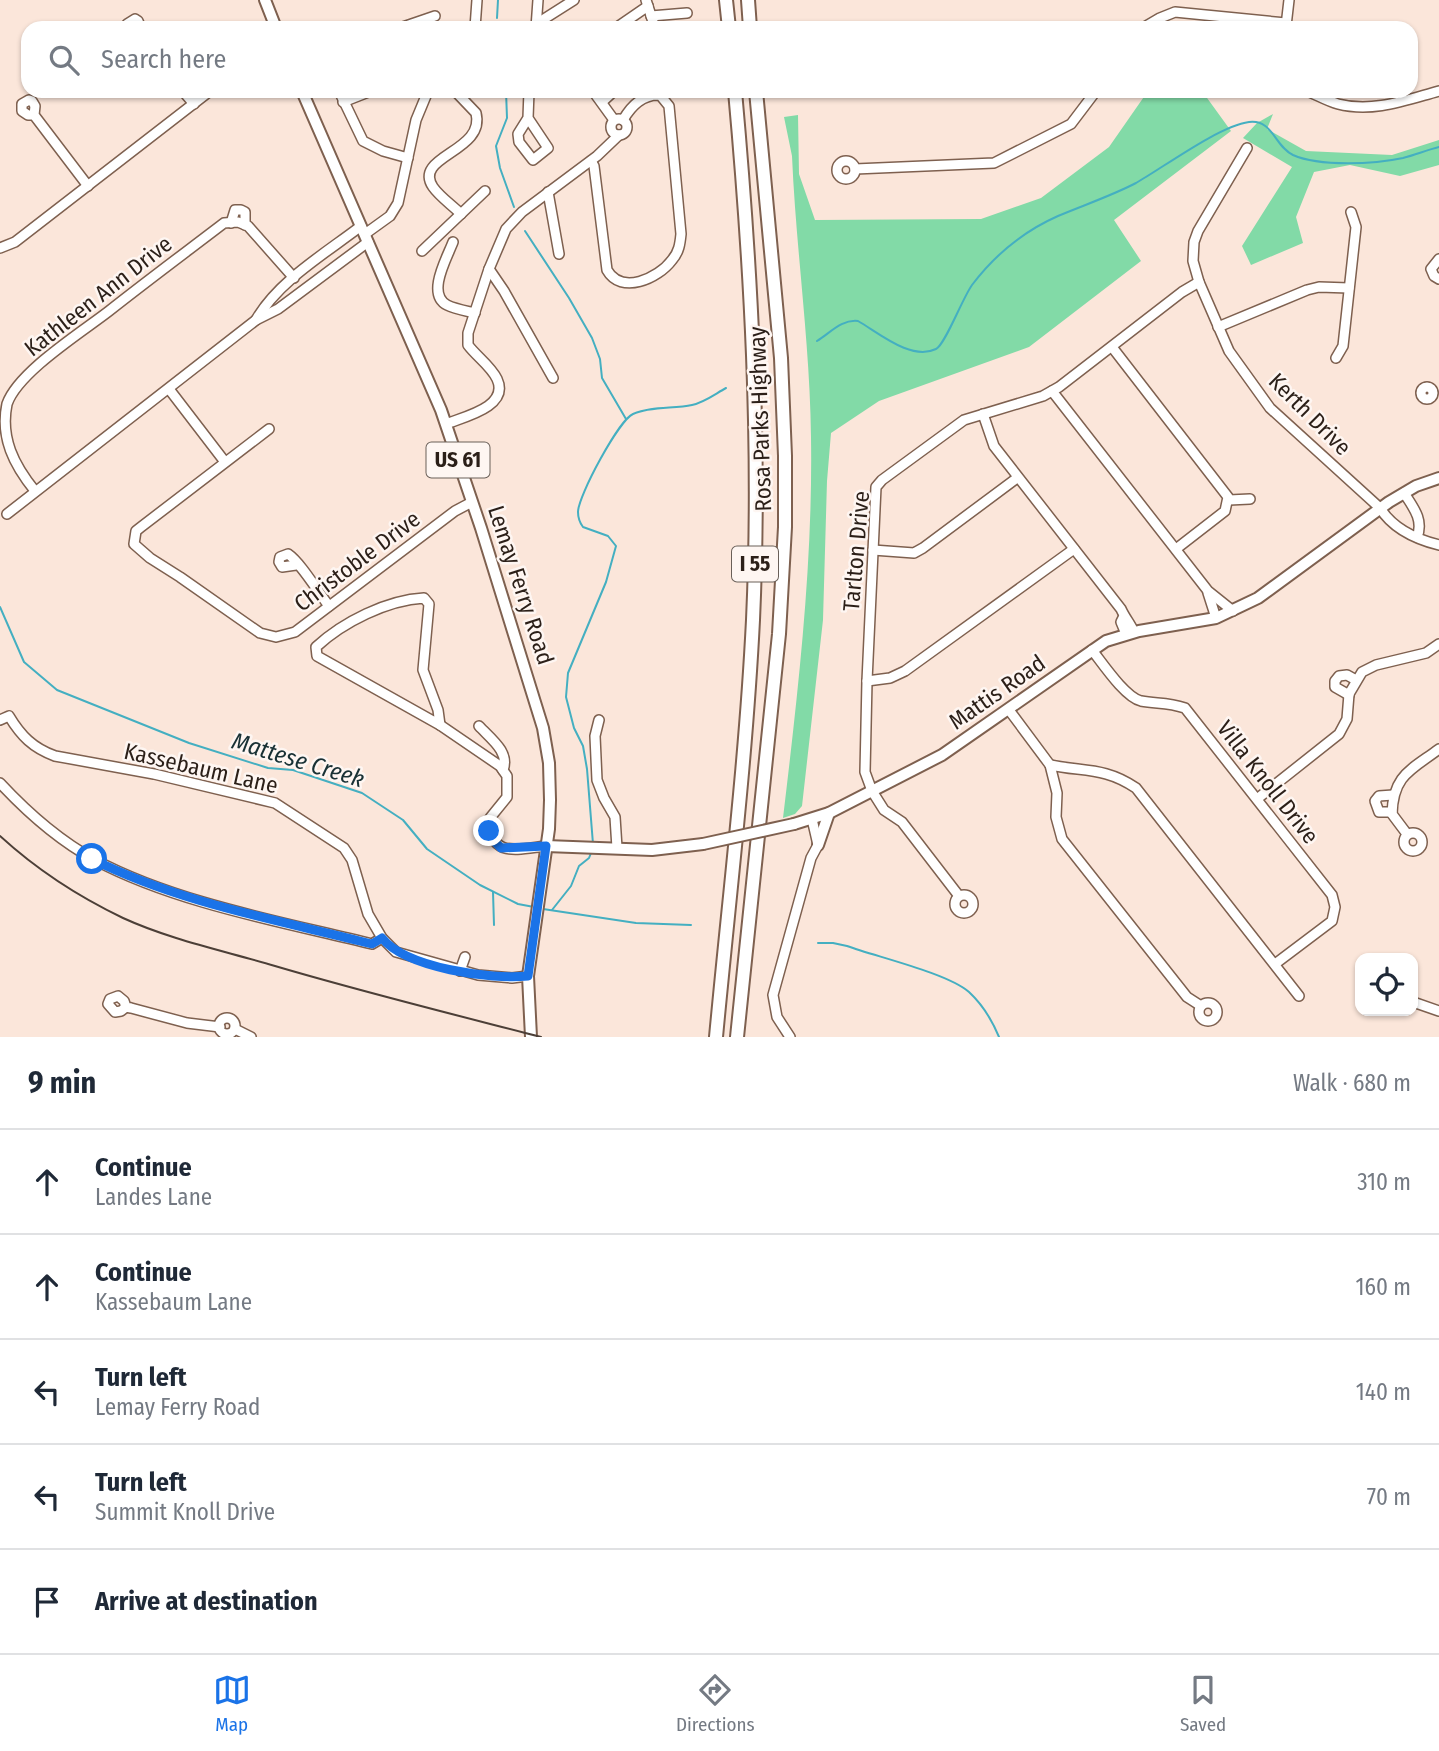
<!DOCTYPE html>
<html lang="en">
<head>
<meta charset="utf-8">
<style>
  :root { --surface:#fff; --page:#f2f2f3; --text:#1f2937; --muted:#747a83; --line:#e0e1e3; --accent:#1a73e8 }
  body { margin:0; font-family:"Fira Sans Condensed",sans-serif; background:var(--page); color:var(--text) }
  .controls { position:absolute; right:21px; bottom:21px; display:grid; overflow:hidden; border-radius:14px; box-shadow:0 2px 5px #0004 }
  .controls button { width:63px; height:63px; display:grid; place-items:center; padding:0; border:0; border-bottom:2px solid var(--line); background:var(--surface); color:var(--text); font:35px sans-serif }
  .stop { position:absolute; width:21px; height:21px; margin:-16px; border:5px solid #1a73e8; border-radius:50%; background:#fff }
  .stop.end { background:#1a73e8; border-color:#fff; box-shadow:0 2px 7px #0008 }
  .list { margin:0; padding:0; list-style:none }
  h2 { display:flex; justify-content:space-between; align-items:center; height:91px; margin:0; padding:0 28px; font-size:30px }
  h2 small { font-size:23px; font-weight:400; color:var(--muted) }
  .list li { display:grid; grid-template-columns:46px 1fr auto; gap:21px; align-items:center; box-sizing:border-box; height:105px; padding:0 28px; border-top:2px solid var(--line) }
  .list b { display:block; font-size:26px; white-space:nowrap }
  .list p { margin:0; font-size:23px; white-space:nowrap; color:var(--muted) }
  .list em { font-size:23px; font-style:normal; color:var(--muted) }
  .icon { flex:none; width:38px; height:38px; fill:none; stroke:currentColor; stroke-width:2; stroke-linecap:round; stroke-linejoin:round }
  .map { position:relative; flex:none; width:1439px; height:1037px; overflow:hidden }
  .search { position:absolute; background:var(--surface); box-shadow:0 2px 5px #0004; left:21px; right:21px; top:21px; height:77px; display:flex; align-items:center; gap:18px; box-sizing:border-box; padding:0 24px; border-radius:21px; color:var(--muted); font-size:26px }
  .sheet { height:616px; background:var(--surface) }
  nav { display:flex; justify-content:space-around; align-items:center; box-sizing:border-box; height:98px; border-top:2px solid var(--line); background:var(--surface); font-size:19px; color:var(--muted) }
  nav a { display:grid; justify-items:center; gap:4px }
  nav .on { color:var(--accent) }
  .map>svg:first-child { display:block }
  .green { fill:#82daa7 }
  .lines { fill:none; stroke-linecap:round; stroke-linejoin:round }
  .stream { stroke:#44afc1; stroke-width:2 }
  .minor-casing { stroke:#7e604f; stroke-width:12 }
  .major-casing { stroke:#7e604f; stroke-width:14 }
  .highway-casing { stroke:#7e604f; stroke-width:16 }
  .minor { stroke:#fff; stroke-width:9 }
  .major { stroke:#fff; stroke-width:10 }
  .highway { stroke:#fff; stroke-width:12 }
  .rail { stroke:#4c3f37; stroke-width:2 }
  .major-bridge-casing { stroke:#7e604f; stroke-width:14; stroke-linecap:butt }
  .major-bridge { stroke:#fff; stroke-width:10 }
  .route { stroke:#1a73e8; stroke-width:9 }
  .labels { text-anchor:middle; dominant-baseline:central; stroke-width:5; stroke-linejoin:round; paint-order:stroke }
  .shield { fill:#fef6f2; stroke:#6a6059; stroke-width:2 }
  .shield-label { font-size:21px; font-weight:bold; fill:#2b1f18 }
  .street-label { font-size:23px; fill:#2b1f18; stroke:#fef6f2 }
  .water-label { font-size:24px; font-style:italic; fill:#193135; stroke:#fef6f2 }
</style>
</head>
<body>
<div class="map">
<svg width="1439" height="1037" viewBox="0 0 1439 1037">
  <rect width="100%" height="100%" fill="#fbe6da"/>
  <g class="green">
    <path d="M1148,91H1202L1231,131L1114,220L1141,261L1029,347L879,401L831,433L827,481L823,620L802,806L795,814L783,818C798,692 813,565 811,437C810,343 796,250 792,156L784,117L798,115L799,174L815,220L981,219L1041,198L1109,147Z"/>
    <path d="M1273,114L1267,129L1306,151L1392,155L1439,140V165L1400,176L1350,165L1314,172L1296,217L1303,243L1251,265L1242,246L1292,167L1243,138L1257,123Z"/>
  </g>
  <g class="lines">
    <g class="stream">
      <path d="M497,18L498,0"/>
      <path d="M506,91L507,118L496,146L500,168L514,207"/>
      <path d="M525,231L569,298L592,338L600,359L602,378L626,419"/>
      <path d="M817,341C830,333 842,319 858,321C879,333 911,361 936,349C945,345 962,299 972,285C994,256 1024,231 1058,216C1084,205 1111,196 1136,183C1164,167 1219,126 1249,122C1273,119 1274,146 1293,155C1320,167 1375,164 1403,158C1415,155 1427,150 1439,147"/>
      <path d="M0,607L24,662L57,690L189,743L268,768L293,770L362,793L403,820L427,849L480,885L518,904L534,907"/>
      <path d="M593,844L587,769L583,746L574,728L566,697L568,673L606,582L616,546L608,536L583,527C580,523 578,518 578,512C578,496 619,420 633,414C651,406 674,409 692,405C705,402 715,394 726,388"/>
      <path d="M493,892L494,925"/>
      <path d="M543,909L636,923L691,925"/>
      <path d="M552,910L571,886L579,866L589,858L591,853"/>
      <path d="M818,943H833L847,946C877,957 947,973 969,992C983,1005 992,1020 999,1037"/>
    </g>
    <g class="minor-casing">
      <g id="minor">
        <path d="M646,0L655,28"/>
        <path d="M651,16L687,13"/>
        <path d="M1286,26L1289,0"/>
        <path d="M127,28V24L135,19L138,21L141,28"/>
        <path d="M400,28L435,16"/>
        <path d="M475,28L477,0"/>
        <path d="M536,28L538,0"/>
        <path d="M537,28L544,19L574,0"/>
        <path d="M616,28L648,6"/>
        <path d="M1143,28L1160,18L1175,12L1286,23"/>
        <path d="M183,91L194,104"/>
        <path d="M339,91L363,141L383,151L408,158"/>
        <path d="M455,91L476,113C486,152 412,156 433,187C440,197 452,205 461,214"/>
        <path d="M593,91L614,120"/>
        <path d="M1307,91C1317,95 1327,101 1338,104C1373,113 1406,100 1439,91"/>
        <path d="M343,102L371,91"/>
        <path d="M602,102L614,91"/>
        <path d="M34,115H28L22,111V104L29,100L32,101L35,106L34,115L88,186"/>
        <path d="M528,118L548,148L533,160L519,142L518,134L528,118L529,91"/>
        <circle cx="619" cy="127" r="8"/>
        <path d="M1247,148L1198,231L1194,242L1193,261L1199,282L1229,351L1270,408L1380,508C1393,529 1415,539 1439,545"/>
        <circle cx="846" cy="170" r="9"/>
        <path d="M591,161L594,166L607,270C621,295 658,279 672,260C679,252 680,244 681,234L669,106L660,95C643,94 631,106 623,120"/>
        <path d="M855,169L994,163L1071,124L1096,91"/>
        <path d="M548,192L559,254"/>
        <path d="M231,223L235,210H241L245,212V225"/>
        <path d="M365,234L390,216L398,203L416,120L428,91"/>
        <path d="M453,242C447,258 426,294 447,305C455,309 467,311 475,313"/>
        <path d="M0,248L15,242L210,91"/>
        <path d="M422,251L485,191"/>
        <path d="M1439,259L1431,269L1434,276L1439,279"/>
        <path d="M489,269L504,291L553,378"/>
        <path d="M256,320C278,281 326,253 361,226"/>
        <path d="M1218,327L1307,290L1319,287L1349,288"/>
        <path d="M1112,347L1228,497L1225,511L1176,549"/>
        <path d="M1336,358L1343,346L1356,227L1351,212"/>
        <circle cx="1427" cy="393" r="6"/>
        <path d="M169,389L225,462"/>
        <path d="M1052,391L1208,591L1233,611"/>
        <path d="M983,414L994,446L1121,609C1125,618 1130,623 1134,632"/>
        <path d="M446,424C463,417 510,407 497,379C491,366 476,356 468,345V333L489,269L506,229L522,212L597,156L619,135"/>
        <path d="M269,429L141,527L136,531L134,544L150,558L180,577L260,633L276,637L295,632L455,511L472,502"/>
        <path d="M35,491C14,465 0,438 7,404C18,372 82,332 109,311C147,281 186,252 224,223L238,222L248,226L294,278"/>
        <path d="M1404,493C1413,507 1424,520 1417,537"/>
        <path d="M1229,500L1250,499"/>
        <path d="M7,514L256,320L278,309L368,242"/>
        <path d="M873,550L914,553L923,548L1017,478"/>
        <path d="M296,565L282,567L279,562L280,557L288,554C301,563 318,592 329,606"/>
        <path d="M1208,593L1216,618"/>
        <path d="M424,598L429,604L423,670L438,710L440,725L317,656L316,647C343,622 387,600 424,598Z"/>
        <path d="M1124,616L1121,622L1126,634"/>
        <path d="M1092,650C1103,664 1125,697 1141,701C1157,704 1167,702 1185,708L1332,895L1335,907L1332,921L1275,964"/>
        <path d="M867,681L890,678L905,671L1074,549"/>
        <path d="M1349,695L1335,687V681L1339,676L1347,675L1356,680"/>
        <path d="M1009,710L1050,765L1057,793L1056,817L1062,839L1187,997L1201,1006"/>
        <path d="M0,720L9,716C21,736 33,748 55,756L154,774L275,803L344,848L352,860L368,914L382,938L396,952L478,975L512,978L528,976"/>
        <path d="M599,720L595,736L597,780L604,798L615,817L617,848"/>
        <path d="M440,725L500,766L507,776V797L490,818C488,859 518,849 546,846"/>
        <path d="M479,726C491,739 510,752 503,770"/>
        <path d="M1050,765C1084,772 1105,767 1136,788L1299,996"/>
        <path d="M0,783C27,812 60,841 95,860C176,903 283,922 372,944L382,938"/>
        <path d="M1257,799L1339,734L1347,719L1349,694L1362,672L1376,665L1426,653L1439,644"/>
        <path d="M1392,812H1379L1375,801L1379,796L1393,795"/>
        <circle cx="1413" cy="842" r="9"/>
        <path d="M1407,834L1392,814C1393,775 1411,770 1439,749"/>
        <circle cx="964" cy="904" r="9"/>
        <path d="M959,896L902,822L884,810L872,791L865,772L867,681L876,487L882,480L964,420L1043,396L1059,387L1182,292L1199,282"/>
        <path d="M460,971L465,957"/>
        <path d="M1413,1002L1439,1011"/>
        <circle cx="1208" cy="1012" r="9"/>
        <path d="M126,1007L121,1011L115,1012L108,1004L110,999L118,996L124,1001L126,1007L131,1008L187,1023L220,1027"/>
        <circle cx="227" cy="1026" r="8"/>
        <path d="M235,1029L251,1037"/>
        <path d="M790,1037L777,1017L773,995L811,858L818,845L812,819"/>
      </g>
    </g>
    <g class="major-casing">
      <g id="major">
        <path d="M265,0L276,28"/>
        <path d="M302,91L441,410L481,528L543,728L549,763L550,800L549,829L528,976L531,1037"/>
        <path d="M794,824L829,813L942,755L1106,641L1139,631L1216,618L1258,598L1389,502L1416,486L1439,478"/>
        <path d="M818,845L829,813"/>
        <path d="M546,846L652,850L703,844"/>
      </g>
    </g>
    <g class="highway-casing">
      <g id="highway">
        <path d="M726,0L729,28"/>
        <path d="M748,0L750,28"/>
        <path d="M716,1037C729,898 746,760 753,620C761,443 751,267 735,91"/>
        <path d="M737,1037L779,634L785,527V456L781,358L756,91"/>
      </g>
    </g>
    <use href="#minor" class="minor"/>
    <use href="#major" class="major"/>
    <use href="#highway" class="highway"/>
    <path class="rail" d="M0,836C36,869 79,897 123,918C171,940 225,951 275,966C363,992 452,1014 541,1037"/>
    <g class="major-bridge-casing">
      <path id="major-bridge" d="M703,844L794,824"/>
    </g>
    <use href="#major-bridge" class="major-bridge"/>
  </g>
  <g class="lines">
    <path class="route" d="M92,859C180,903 278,920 372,944L382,938C406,968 491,980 528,976L546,846L501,848L491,838L489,831"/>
  </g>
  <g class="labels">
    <g class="shield">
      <rect x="426.5" y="442.5" width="63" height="35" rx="5"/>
      <rect x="732" y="546.5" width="46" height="35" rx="5"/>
    </g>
    <g class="shield-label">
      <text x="458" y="460">US 61</text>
      <text x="755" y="564">I 55</text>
    </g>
    <g class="street-label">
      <text transform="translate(98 296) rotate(-38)">Kathleen Ann Drive</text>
      <text transform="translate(1310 414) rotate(45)">Kerth Drive</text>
      <text transform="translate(760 419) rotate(-92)">Rosa Parks Highway</text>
      <text transform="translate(856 551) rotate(-85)">Tarlton Drive</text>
      <text transform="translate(357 561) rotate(-37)">Christoble Drive</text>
      <text transform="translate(521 585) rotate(72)">Lemay Ferry Road</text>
      <text transform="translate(997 692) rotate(-35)">Mattis Road</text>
      <text transform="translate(201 768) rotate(13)">Kassebaum Lane</text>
      <text transform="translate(1268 782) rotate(52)">Villa Knoll Drive</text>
    </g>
    <g class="water-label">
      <text transform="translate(298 760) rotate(17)">Mattese Creek</text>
    </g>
  </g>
</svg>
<div class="controls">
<button><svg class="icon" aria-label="locate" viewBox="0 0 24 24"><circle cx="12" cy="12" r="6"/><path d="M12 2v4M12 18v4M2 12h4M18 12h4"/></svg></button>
</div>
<div class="stop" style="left:92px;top:859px"></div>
<div class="stop end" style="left:489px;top:831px"></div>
<div class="search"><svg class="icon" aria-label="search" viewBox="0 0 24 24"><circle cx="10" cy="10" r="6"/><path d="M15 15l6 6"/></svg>Search here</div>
</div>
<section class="sheet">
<h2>9 min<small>Walk · 680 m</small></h2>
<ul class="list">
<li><svg class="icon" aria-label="ahead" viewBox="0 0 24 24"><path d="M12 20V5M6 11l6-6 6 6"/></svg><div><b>Continue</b><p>Landes Lane</p></div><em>310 m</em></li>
<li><svg class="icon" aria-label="ahead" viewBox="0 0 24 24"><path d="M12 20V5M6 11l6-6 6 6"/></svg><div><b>Continue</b><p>Kassebaum Lane</p></div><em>160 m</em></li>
<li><svg class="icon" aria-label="left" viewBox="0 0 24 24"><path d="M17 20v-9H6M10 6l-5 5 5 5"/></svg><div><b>Turn left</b><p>Lemay Ferry Road</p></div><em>140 m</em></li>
<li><svg class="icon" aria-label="left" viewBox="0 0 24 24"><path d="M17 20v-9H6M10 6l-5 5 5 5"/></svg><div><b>Turn left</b><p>Summit Knoll Drive</p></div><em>70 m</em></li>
<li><svg class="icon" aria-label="arrive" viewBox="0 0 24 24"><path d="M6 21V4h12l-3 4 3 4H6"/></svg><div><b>Arrive at destination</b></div></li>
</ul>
</section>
<nav>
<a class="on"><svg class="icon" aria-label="map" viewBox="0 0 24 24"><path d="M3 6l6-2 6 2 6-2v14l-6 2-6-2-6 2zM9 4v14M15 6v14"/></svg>Map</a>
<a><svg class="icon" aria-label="directions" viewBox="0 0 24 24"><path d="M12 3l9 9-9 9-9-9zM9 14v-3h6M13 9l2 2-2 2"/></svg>Directions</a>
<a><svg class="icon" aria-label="saved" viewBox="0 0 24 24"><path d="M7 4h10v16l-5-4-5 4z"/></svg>Saved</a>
</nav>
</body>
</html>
